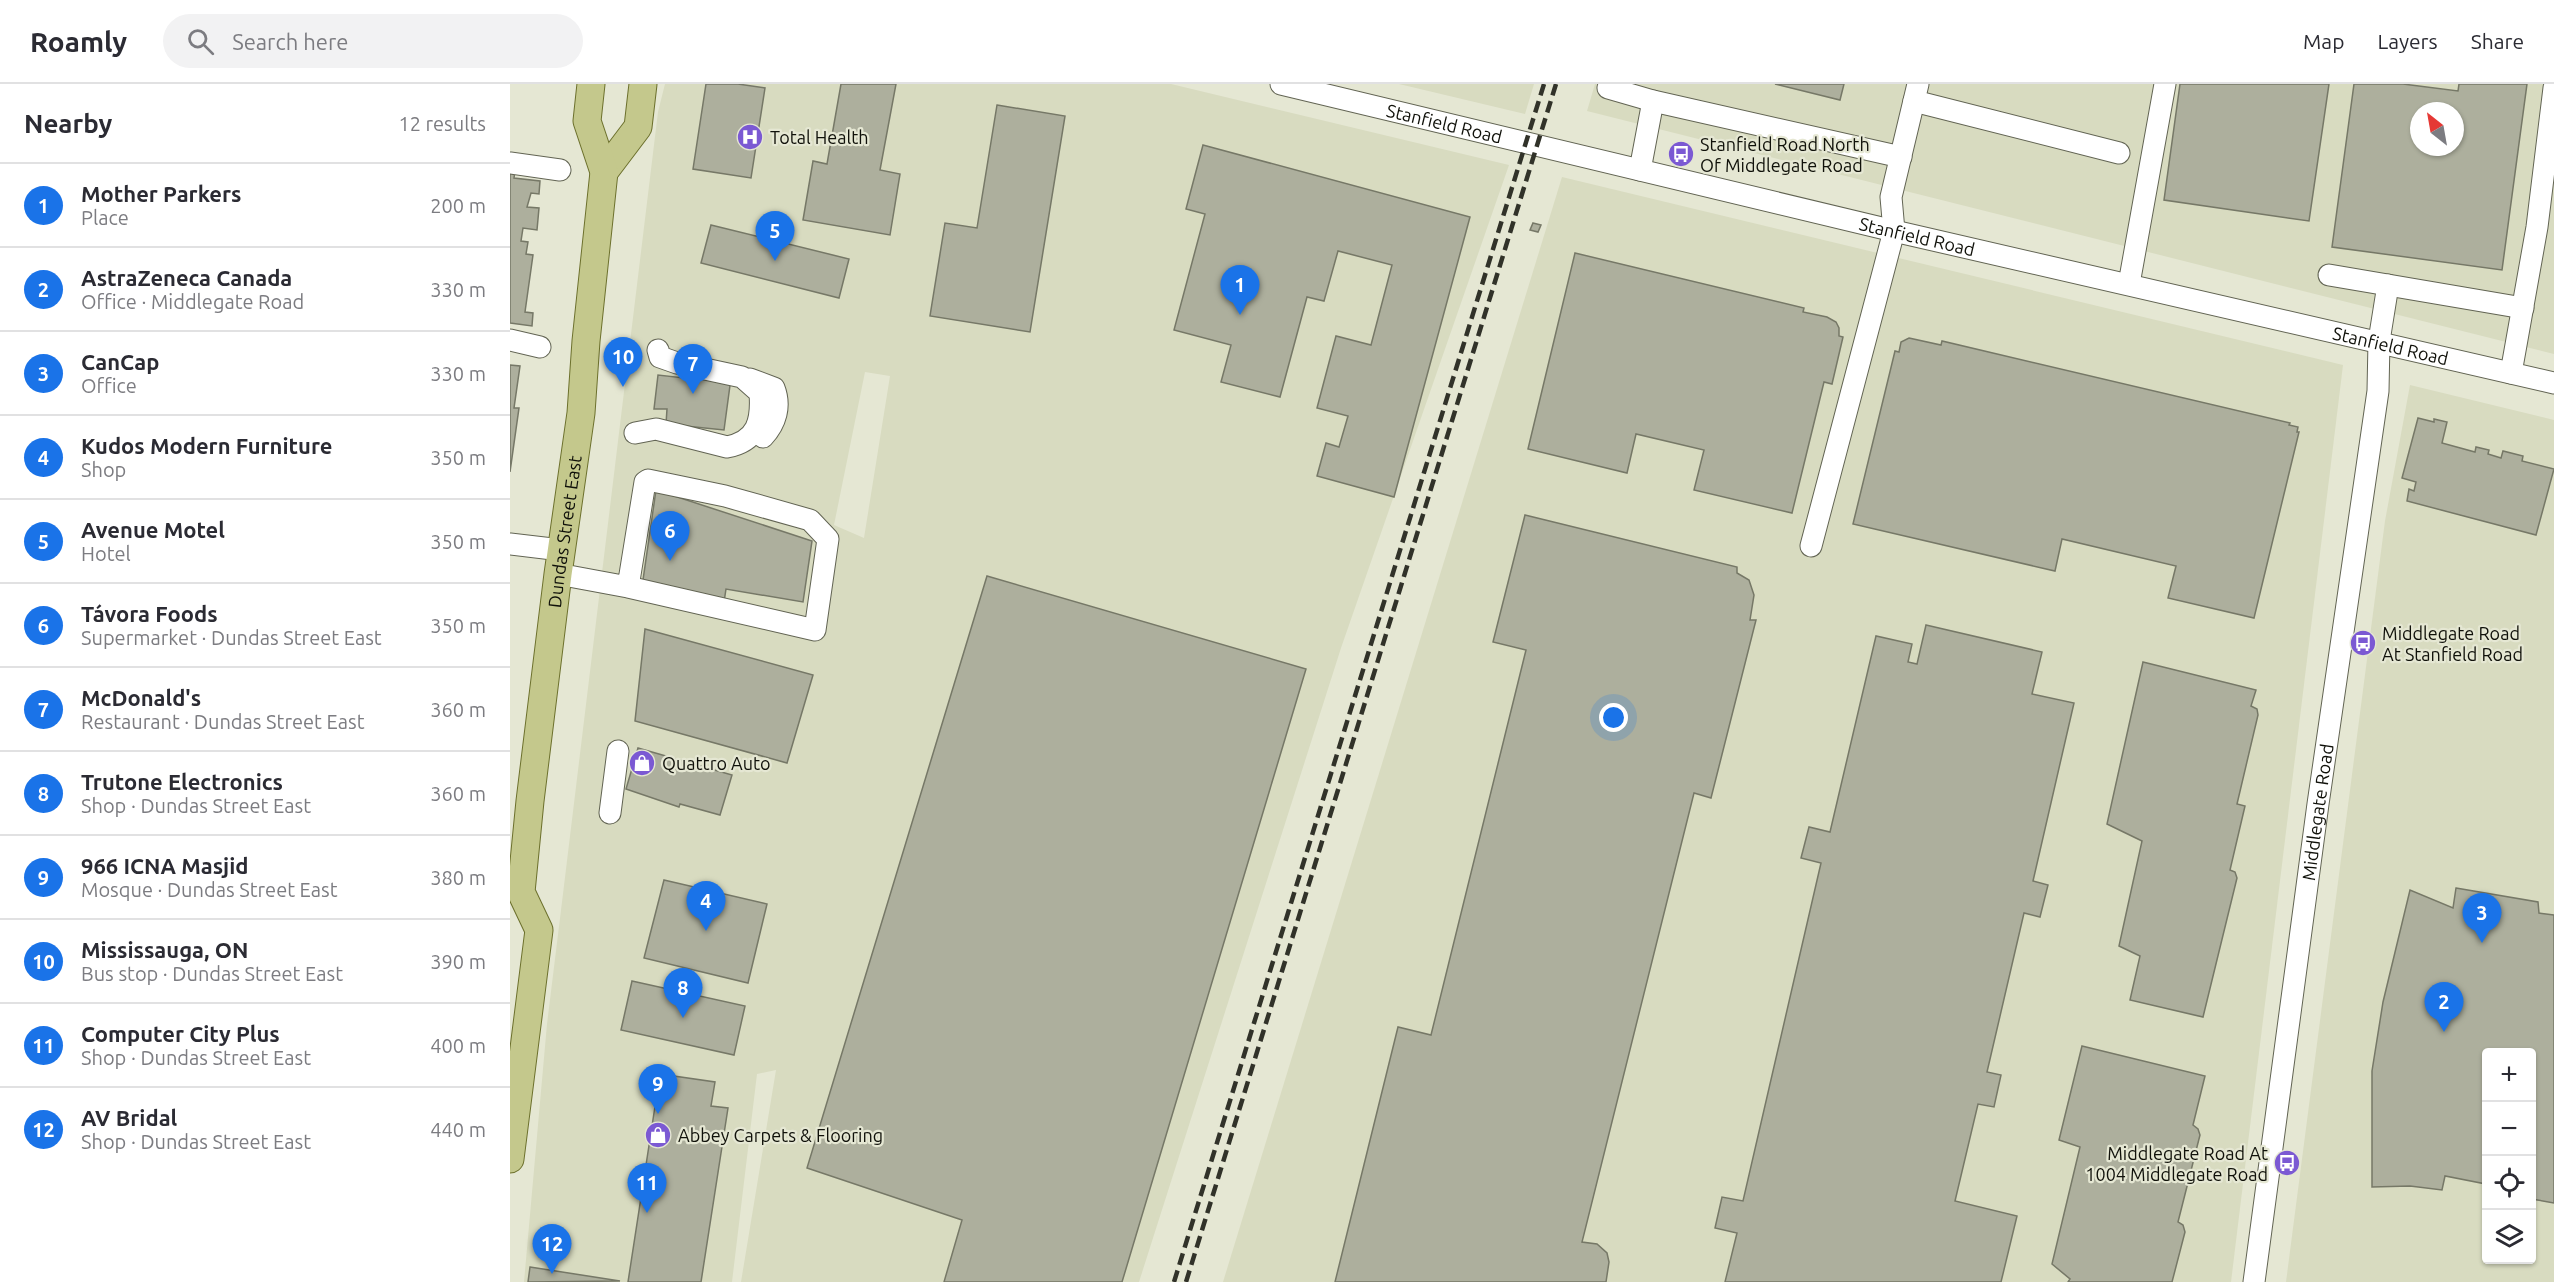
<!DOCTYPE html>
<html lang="en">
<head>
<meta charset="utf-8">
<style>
  :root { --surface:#fff; --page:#f2f2f3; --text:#2b2b33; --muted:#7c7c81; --line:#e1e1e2; --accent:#1a73e8 }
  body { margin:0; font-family:Ubuntu,sans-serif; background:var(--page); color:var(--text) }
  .controls { position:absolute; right:18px; bottom:18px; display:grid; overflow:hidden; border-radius:6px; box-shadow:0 2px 4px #0004 }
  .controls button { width:54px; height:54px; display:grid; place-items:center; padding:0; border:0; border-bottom:2px solid var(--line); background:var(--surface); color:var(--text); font:30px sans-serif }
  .compass { position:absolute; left:1900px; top:18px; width:54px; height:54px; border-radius:50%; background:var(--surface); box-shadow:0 2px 4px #0004; rotate:329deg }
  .you { position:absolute; left:1104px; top:634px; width:21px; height:21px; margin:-15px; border:4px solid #fff; border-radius:50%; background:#1a73e8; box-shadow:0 0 0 9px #1a73e833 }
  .badge { display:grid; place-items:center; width:39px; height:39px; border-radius:50%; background:var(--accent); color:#fff; font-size:20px; font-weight:700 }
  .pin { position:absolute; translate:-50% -50px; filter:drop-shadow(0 2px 3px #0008) }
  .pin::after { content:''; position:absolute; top:32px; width:21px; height:18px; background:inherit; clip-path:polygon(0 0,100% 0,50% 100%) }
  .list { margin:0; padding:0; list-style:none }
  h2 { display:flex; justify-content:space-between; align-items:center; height:78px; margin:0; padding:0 24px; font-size:26px }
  h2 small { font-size:20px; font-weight:400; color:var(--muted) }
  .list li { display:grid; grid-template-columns:39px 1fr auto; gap:18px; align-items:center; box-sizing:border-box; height:84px; padding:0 24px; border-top:2px solid var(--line) }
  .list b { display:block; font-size:22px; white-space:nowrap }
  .list p { margin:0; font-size:20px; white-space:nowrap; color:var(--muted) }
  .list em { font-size:20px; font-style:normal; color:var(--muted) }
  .icon { flex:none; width:33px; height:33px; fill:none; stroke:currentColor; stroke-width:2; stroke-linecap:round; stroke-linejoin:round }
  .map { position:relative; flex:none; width:2044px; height:1198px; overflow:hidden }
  header { display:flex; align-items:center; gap:36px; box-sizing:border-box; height:84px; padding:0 30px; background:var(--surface); border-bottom:2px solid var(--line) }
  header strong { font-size:28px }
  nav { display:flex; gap:33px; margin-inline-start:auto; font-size:21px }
  .search { width:420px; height:54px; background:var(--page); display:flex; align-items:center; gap:15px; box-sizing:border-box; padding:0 21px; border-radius:33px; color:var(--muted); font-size:22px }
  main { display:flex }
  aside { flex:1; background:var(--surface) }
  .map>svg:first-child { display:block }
  .built { fill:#d8dbc0; fill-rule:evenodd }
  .building { fill:#adaf9d; stroke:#767867; stroke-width:1.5; fill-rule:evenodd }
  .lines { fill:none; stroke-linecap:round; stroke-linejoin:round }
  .minor-casing { stroke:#626453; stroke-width:23 }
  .major-casing { stroke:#6c702c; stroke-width:29 }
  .minor { stroke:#fff; stroke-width:21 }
  .major { stroke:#c4c88c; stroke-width:27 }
  .rail { stroke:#313229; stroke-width:4.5; stroke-dasharray:12 6; stroke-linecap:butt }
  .labels { text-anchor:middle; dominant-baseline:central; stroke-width:4.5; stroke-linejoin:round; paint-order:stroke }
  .street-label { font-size:18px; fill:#10110a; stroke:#e5e7d3 }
  .poi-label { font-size:18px; fill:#10110a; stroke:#e5e7d3; text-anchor:start }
</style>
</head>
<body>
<header>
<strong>Roamly</strong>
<div class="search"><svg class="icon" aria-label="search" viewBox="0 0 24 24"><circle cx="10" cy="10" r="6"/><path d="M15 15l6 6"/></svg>Search here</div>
<nav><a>Map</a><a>Layers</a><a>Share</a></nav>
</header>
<main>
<aside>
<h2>Nearby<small>12 results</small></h2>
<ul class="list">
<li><span class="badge">1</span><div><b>Mother Parkers</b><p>Place</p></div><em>200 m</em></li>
<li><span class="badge">2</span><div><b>AstraZeneca Canada</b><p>Office · Middlegate Road</p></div><em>330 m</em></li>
<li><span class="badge">3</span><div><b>CanCap</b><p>Office</p></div><em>330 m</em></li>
<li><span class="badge">4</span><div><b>Kudos Modern Furniture</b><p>Shop</p></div><em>350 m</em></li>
<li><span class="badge">5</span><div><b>Avenue Motel</b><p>Hotel</p></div><em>350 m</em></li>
<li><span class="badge">6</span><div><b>Távora Foods</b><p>Supermarket · Dundas Street East</p></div><em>350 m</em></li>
<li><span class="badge">7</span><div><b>McDonald's</b><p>Restaurant · Dundas Street East</p></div><em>360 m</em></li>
<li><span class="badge">8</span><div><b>Trutone Electronics</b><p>Shop · Dundas Street East</p></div><em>360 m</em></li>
<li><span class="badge">9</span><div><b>966 ICNA Masjid</b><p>Mosque · Dundas Street East</p></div><em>380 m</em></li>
<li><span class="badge">10</span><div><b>Mississauga, ON</b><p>Bus stop · Dundas Street East</p></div><em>390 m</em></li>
<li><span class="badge">11</span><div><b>Computer City Plus</b><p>Shop · Dundas Street East</p></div><em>400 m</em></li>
<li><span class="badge">12</span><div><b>AV Bridal</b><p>Shop · Dundas Street East</p></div><em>440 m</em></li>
</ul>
</aside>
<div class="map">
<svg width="2044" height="1198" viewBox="0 0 2044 1198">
  <rect width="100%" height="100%" fill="#e5e7d3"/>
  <g class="built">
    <path d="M155,0H661L999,81L831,564L629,1198H231L266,986L247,990L222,1198H14L37,940L52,818L148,28ZM355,288L380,292L354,454L324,441Z"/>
    <path d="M889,0H1024L1015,30Z"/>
    <path d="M1085,0H2044V270L1077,27ZM1909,27H1945V63H1909Z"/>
    <path d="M1052,93L1833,281L1721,1198H713Z"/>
    <path d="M1900,301L2044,336V1198H1776L1875,437ZM1976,968H2022V1176H1976Z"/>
  </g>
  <g class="building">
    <path d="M196,0H228L255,4L241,94L183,85Z"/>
    <path d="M331,0H386L370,86L390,90L380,151L293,136L303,77L317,80Z"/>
    <path d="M1265,0H1334L1330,16Z"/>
    <path d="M1670,0H1819L1799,137L1654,116Z"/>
    <path d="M1844,0H1893L1948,7L1949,0H2017L1992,186L1822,163ZM1909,27H1945V63H1909Z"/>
    <path d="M487,21L555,32L520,248L420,232L435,139L467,144Z"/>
    <path d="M693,61L960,133L884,413L807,392L816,359L829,363L838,332L807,324L826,252L861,261L882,181L828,167L814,217L797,213L770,313L711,298L721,261L664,246L695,130L676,125Z"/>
    <path d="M0,87H5L4,94L30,97L29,110L21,109L17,123L29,124L27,146L13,144L11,157L18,158L16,170L23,171L15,228L23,229L22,242L0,239Z"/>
    <path d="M1023,139L1031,141L1028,148L1020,146Z"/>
    <path d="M201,141L339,175L329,214L191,179Z"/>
    <path d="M1065,169L1294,224L1293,228L1317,233L1326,238L1329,244V252L1333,253L1322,300L1314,298L1282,429L1184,406L1194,366L1126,350L1117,389L1018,365Z"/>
    <path d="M1399,254L1431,261L1432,257L1780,339L1779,341L1788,343L1787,348H1789L1744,534L1658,514L1666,482L1552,455L1545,487L1343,440L1385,267L1389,268L1391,258Z"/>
    <path d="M0,281L10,282L4,324H9L0,388Z"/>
    <path d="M175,287L221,294L214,346L156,340L157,325H144L148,291L174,294Z"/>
    <path d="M1908,334L1924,338V335L1937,338L1932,359L1965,368L1966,363L1979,366L1978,370L1991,374L1993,367L2013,372L2012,377L2044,385L2026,451L1897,417L1899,405L1904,407L1906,398L1892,394Z"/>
    <path d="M146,406L302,457L293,518L216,505L214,518L132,503Z"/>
    <path d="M1015,431L1227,483V489L1239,496L1244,511L1240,536H1246L1201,714L1184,709L1072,1158L1087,1160L1097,1169L1099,1178L1096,1198H825L888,943L921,951L1016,566L983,558Z"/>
    <path d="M477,492L796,585L612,1198H434L452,1136L297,1084Z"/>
    <path d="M1416,541L1532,568L1522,610L1564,619L1523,797L1538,801L1530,833L1514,829L1477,988L1491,991L1484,1023L1468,1020L1445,1117L1507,1132L1491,1198H1215L1227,1149L1205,1144L1212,1113L1233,1117L1311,779L1291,774L1299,743L1320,748L1366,552L1402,560L1398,578L1407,580Z"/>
    <path d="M135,545L303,591L277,679L125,637Z"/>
    <path d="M1633,578L1746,606L1741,622L1747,625L1748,631L1727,720L1735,722L1720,786L1725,788L1727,794L1693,933L1620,916L1630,872L1609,862L1632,757L1597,740Z"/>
    <path d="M128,664L222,691L210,731L170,720L169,723L116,705Z"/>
    <path d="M154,796L257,820L238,899L134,874Z"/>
    <path d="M1946,804L2028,818L2029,829L2044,831V1119L2022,1115V968H1976V1100L1935,1092L1932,1106L1900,1102L1862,1103V987L1873,918L1900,806L1943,824Z"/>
    <path d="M122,897L235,922L224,971L111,946Z"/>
    <path d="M1572,962L1695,992L1683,1041L1688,1045L1690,1051L1668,1138L1673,1141L1675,1148L1662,1198H1558L1560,1195L1542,1180L1570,1063L1549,1056Z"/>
    <path d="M150,990L205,998L201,1022L218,1024L191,1198H118Z"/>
    <path d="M20,1183L110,1197L18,1198Z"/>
  </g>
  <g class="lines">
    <g class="minor-casing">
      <g id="minor">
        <path id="s1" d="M771,0L1384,147L2044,299"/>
        <path d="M1098,4L1143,17L1391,73"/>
        <path d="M1404,17L1609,69"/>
        <path d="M0,79L50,86"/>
        <path d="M1130,86L1143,17"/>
        <path d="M1819,191L2013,224"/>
        <path d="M1619,200L1655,0"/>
        <path d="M0,256L30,263"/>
        <path d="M2001,289L2027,143L2044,4"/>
        <path d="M240,295L264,304C271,322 266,339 253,353"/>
        <path d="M125,349L146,345L217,363C248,357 252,336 250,309L232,293L167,279L150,273L148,266"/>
        <path d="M0,460L51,466"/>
        <path d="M1301,462L1384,147L1381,113L1408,0"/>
        <path d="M48,490L118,503L305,546L318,455L300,436L215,412L138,396L135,398L118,503"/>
        <path d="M100,729L108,667"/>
        <path id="s2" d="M1744,1198L1808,720L1868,307L1869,257L1878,201"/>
      </g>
    </g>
    <g class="major-casing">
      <g id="major">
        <path d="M94,88L128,43L133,0"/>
        <path id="s3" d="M0,1075L29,846L11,808L20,717L48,490L71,329L76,257L94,88L77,37L81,0"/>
      </g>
    </g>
    <use href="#minor" class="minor"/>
    <use href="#major" class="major"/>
    <g class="rail">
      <path d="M664,1198L1034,0"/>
      <path d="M676,1198L1046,0"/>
    </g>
  </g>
  <defs>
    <g id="hospital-disc" transform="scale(1.35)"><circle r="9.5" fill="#7b59d3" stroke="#e5e7d3"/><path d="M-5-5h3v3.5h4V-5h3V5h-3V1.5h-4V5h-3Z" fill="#fff"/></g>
    <g id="bus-disc" transform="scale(1.35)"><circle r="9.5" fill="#7b59d3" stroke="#e5e7d3"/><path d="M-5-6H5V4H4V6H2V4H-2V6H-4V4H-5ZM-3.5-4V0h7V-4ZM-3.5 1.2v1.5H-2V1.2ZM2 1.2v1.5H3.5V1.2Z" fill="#fff"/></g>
    <g id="shop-disc" transform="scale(1.35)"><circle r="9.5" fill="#7b59d3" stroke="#e5e7d3"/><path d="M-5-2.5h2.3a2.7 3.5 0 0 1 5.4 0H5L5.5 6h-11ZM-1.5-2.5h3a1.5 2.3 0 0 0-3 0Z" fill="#fff"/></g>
  </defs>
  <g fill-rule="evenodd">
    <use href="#hospital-disc" x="240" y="53"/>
    <use href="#bus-disc" x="1171" y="70"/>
    <use href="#bus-disc" x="1853" y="559"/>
    <use href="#shop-disc" x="132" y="679"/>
    <use href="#shop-disc" x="148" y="1051"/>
    <use href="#bus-disc" x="1777" y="1079"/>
  </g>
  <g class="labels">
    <g class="street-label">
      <text stroke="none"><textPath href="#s1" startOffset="168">Stanfield Road</textPath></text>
      <text stroke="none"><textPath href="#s1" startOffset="654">Stanfield Road</textPath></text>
      <text stroke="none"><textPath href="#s1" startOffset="1140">Stanfield Road</textPath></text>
      <text stroke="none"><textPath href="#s3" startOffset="636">Dundas Street East</textPath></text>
      <text stroke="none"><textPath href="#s2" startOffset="474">Middlegate Road</textPath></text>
    </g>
    <g class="poi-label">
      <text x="260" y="53">Total Health</text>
      <text x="1190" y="60">Stanfield Road North<tspan x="1190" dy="21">Of Middlegate Road</tspan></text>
      <text x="1872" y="549">Middlegate Road<tspan x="1872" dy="21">At Stanfield Road</tspan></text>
      <text x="152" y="679">Quattro Auto</text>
      <text x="168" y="1051">Abbey Carpets &amp; Flooring</text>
      <text x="1758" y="1069" text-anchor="end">Middlegate Road At<tspan x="1758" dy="21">1004 Middlegate Road</tspan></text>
    </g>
  </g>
</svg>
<div class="controls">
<button>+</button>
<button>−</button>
<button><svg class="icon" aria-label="locate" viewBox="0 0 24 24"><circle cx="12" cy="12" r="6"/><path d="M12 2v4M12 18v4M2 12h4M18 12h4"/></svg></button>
<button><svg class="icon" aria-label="layers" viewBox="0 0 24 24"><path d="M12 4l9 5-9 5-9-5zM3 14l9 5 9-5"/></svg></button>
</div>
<svg class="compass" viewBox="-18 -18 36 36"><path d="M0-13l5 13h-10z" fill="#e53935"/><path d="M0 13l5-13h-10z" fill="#7c7c81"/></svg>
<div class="you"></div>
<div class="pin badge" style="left:730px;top:231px">1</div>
<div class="pin badge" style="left:1934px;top:948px">2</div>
<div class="pin badge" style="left:1972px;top:859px">3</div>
<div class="pin badge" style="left:196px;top:847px">4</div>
<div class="pin badge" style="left:265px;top:177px">5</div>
<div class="pin badge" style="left:160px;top:477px">6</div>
<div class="pin badge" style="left:183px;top:310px">7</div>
<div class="pin badge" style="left:173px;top:934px">8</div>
<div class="pin badge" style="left:148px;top:1030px">9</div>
<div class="pin badge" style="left:113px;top:303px">10</div>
<div class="pin badge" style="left:137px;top:1129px">11</div>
<div class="pin badge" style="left:42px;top:1190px">12</div>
</div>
</main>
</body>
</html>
